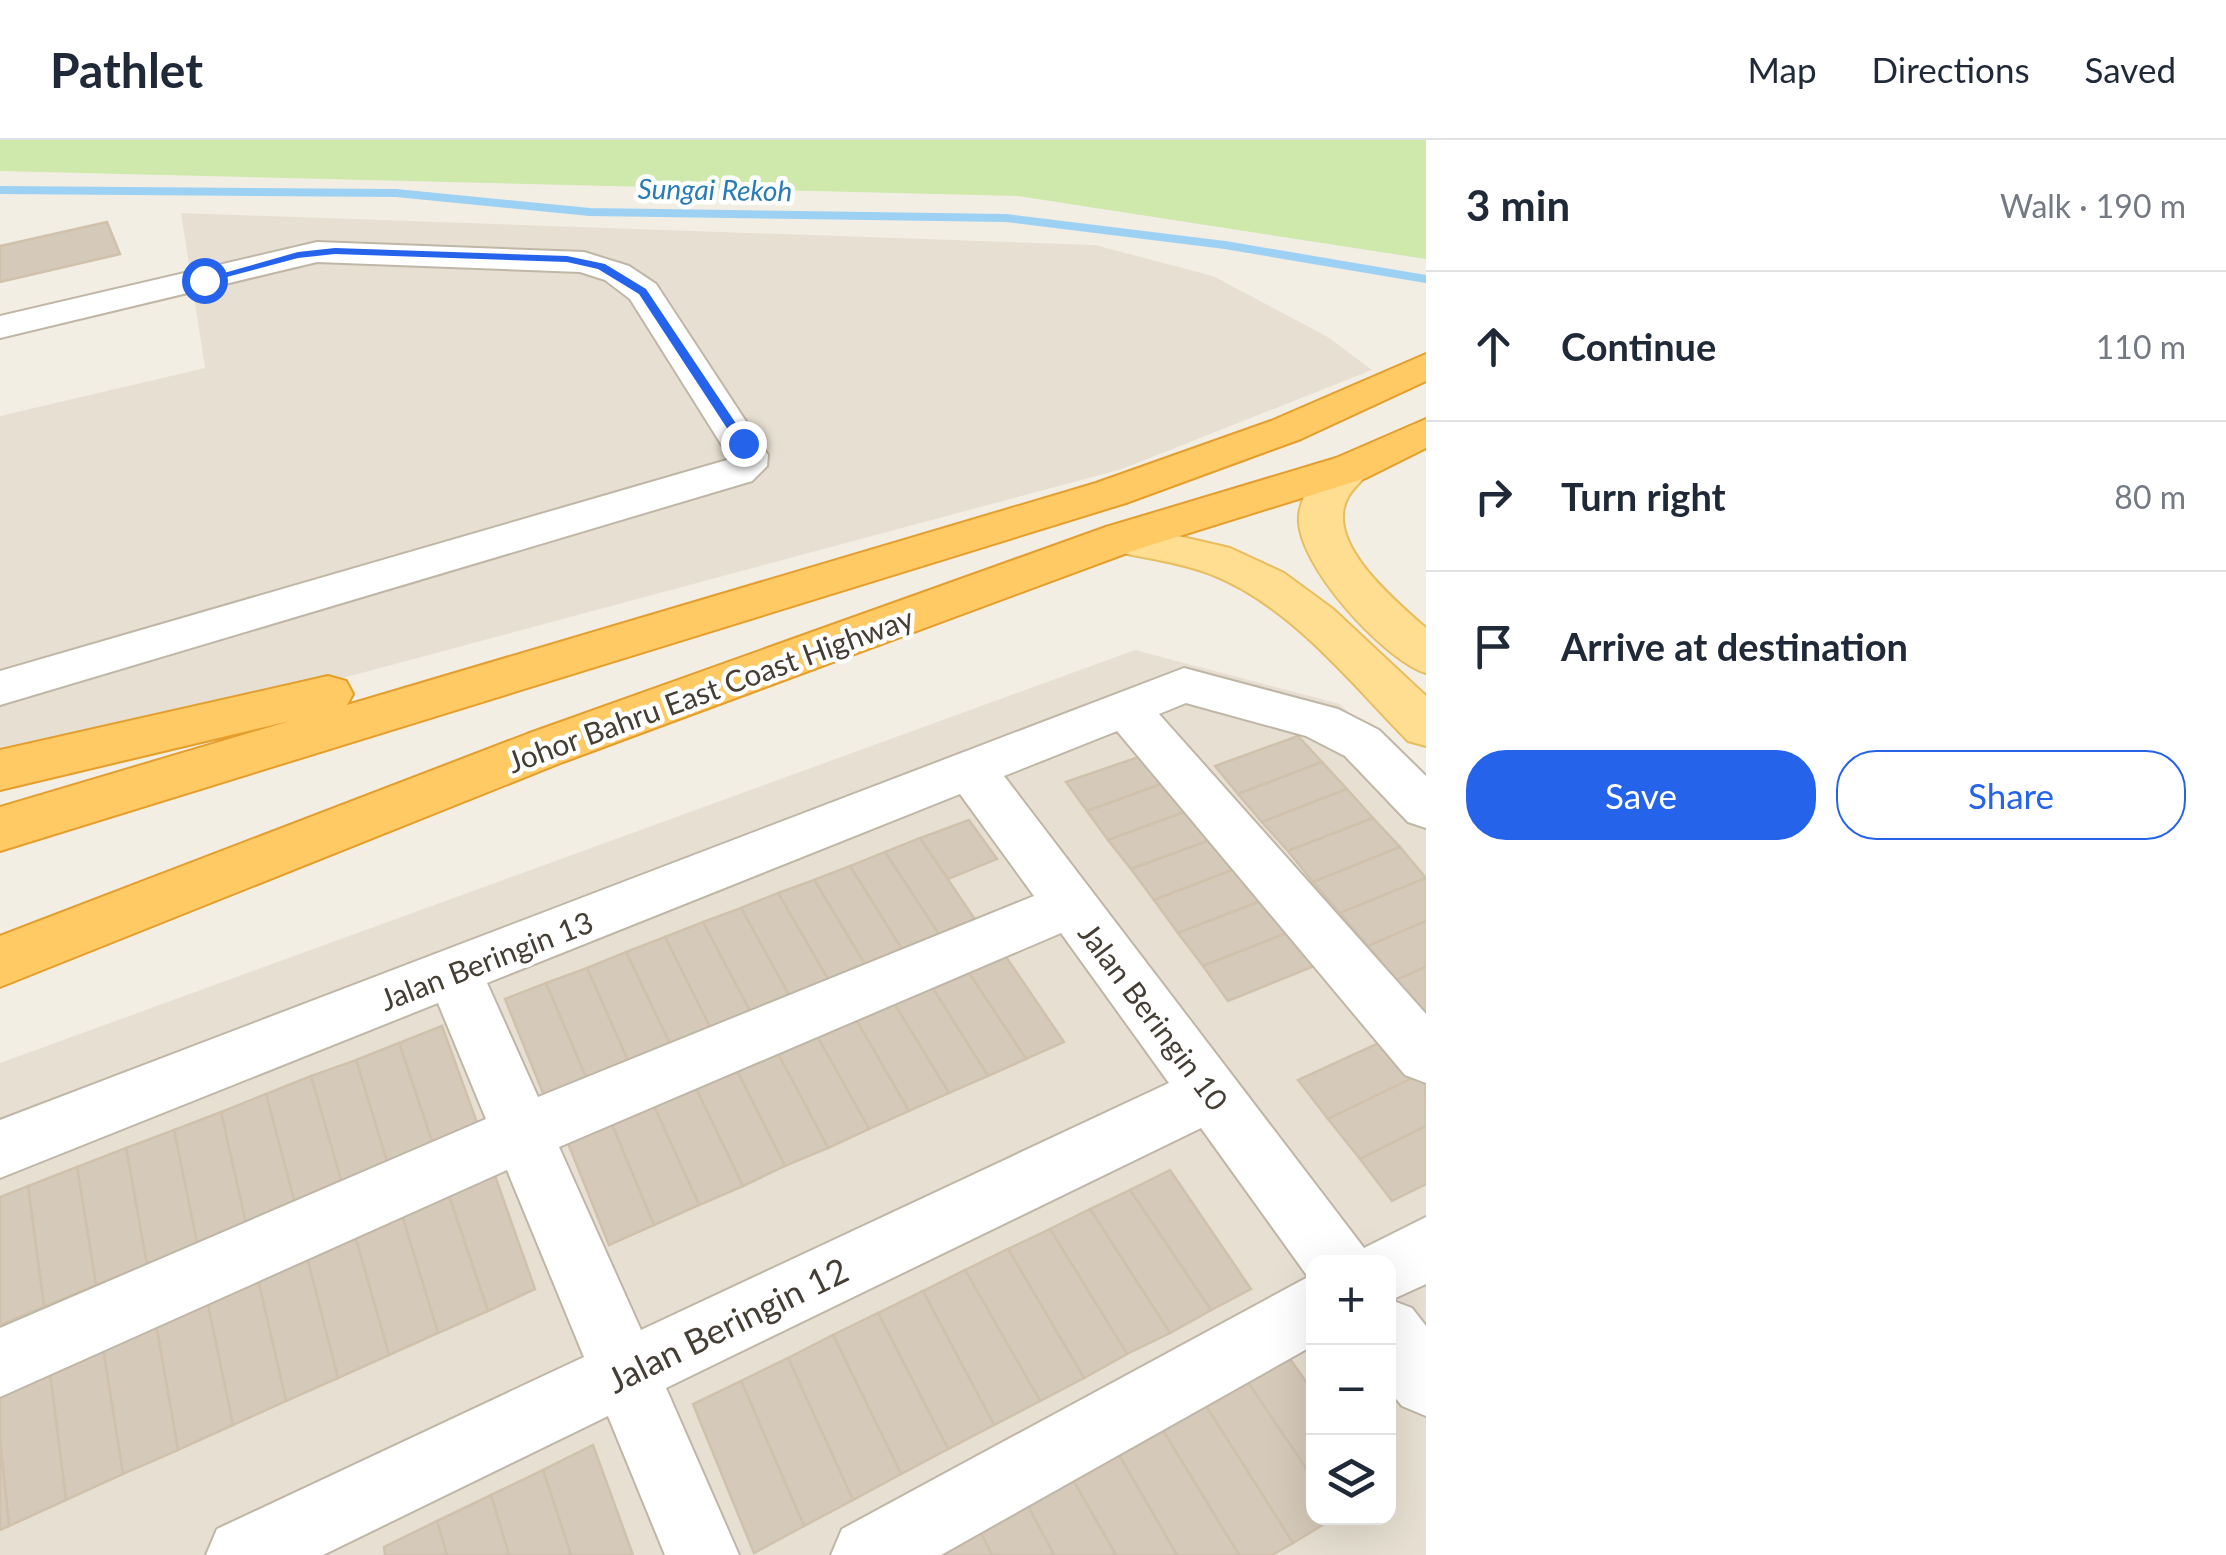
<!DOCTYPE html>
<html lang="en">
<head>
<meta charset="utf-8">
<style>
  :root { --surface:#fff; --page:#f2f2f3; --text:#1f2937; --muted:#747a83; --line:#e0e1e3; --accent:#2563eb }
  body { margin:0; font-family:Lato,sans-serif; background:var(--page); color:var(--text) }
  .controls { position:absolute; right:30px; bottom:30px; display:grid; overflow:hidden; border-radius:20px; box-shadow:0 10px 40px #0002 }
  .controls button { width:90px; height:90px; display:grid; place-items:center; padding:0; border:0; border-bottom:2px solid var(--line); background:var(--surface); color:var(--text); font:50px sans-serif }
  .stop { position:absolute; width:30px; height:30px; margin:-22px; border:8px solid #2563eb; border-radius:50%; background:#fff }
  .stop.end { background:#2563eb; border-color:#fff; box-shadow:0 2px 10px #0008 }
  .list { margin:0; padding:0; list-style:none }
  h2 { display:flex; justify-content:space-between; align-items:center; height:130px; margin:0; padding:0 40px; font-size:42px }
  h2 small { font-size:32px; font-weight:400; color:var(--muted) }
  .list li { display:grid; grid-template-columns:65px 1fr auto; gap:30px; align-items:center; box-sizing:border-box; height:150px; padding:0 40px; border-top:2px solid var(--line) }
  .list b { display:block; font-size:38px; white-space:nowrap }
  .list em { font-size:32px; font-style:normal; color:var(--muted) }
  .actions { display:flex; gap:20px; padding:30px 40px }
  .actions a { flex:1; padding:22px 0; border:2px solid var(--accent); border-radius:40px; text-align:center; font-size:35px; color:var(--accent) }
  .actions .main { background:var(--accent); color:#fff }
  .icon { flex:none; width:55px; height:55px; fill:none; stroke:currentColor; stroke-width:2; stroke-linecap:round; stroke-linejoin:round }
  .map { position:relative; flex:none; width:1426px; height:1415px; overflow:hidden }
  header { display:flex; align-items:center; gap:60px; box-sizing:border-box; height:140px; padding:0 50px; background:var(--surface); border-bottom:2px solid var(--line) }
  header strong { font-size:48px }
  nav { display:flex; gap:55px; margin-inline-start:auto; font-size:35px }
  main { display:flex }
  aside { flex:1; background:var(--surface) }
  .map>svg:first-child { display:block }
  .residential { fill:#e7e0d2; fill-rule:evenodd }
  .green { fill:#cee9ab }
  .lines { fill:none; stroke-linecap:round; stroke-linejoin:round }
  .stream { stroke:#9dd1f3; stroke-width:8 }
  .building { fill:#d5cab9; stroke:#d0c1ac; stroke-width:2.5 }
  .minor-casing { stroke:#bfb6a6; stroke-width:4 }
  .major-casing { stroke:#e8bd5d; stroke-width:4 }
  .highway-casing { stroke:#e49e2d; stroke-width:4 }
  .minor { fill:#fff; fill-rule:evenodd }
  .major { fill:#ffde91; fill-rule:evenodd }
  .highway { fill:#ffc963; fill-rule:evenodd }
  .route { fill:#2563eb }
  .labels { text-anchor:middle; dominant-baseline:central; stroke-width:9; stroke-linejoin:round; paint-order:stroke }
  .far-water-label { font-size:28px; font-style:italic; fill:#297cb5; stroke:#fff }
  .street-label { font-size:30px; fill:#453e34; stroke:#fff }
  .near-street-label { font-size:35px; fill:#453e34; stroke:#fff }
</style>
</head>
<body>
<header>
<strong>Pathlet</strong>
<nav><a>Map</a><a>Directions</a><a>Saved</a></nav>
</header>
<main>
<div class="map">
<svg width="1426" height="1415" viewBox="0 0 1426 1415">
  <rect width="100%" height="100%" fill="#f3eee4"/>
  <g class="residential">
    <path d="M181,73L1095,105L1213,136L1328,197L1372,230L1122,329L0,630V276L205,228Z"/>
    <path d="M1135,510L1340,564L1426,649V1415H0V923ZM1314,1122H1388V1378H1314Z"/>
  </g>
  <path class="green" d="M0,0H1426V119L1018,56L0,31Z"/>
  <g class="lines">
    <path class="stream" d="M0,50L396,53L590,72L1006,78L1225,105L1426,139"/>
  </g>
  <g class="building">
    <path d="M107,82L120,114L0,142V106Z"/>
    <path d="M1298,596L1322,622L1238,654L1215,626Z"/>
    <path d="M1153,612L1175,639L1087,671L1066,642Z"/>
    <path d="M1322,622L1347,649L1262,682L1238,654Z"/>
    <path d="M1175,639L1198,667L1108,700L1087,671Z"/>
    <path d="M1347,649L1373,678L1288,711L1262,682Z"/>
    <path d="M1198,667L1221,696L1131,729L1108,700Z"/>
    <path d="M1373,678L1400,707L1313,742L1288,711Z"/>
    <path d="M969,680L997,719L948,739L920,698Z"/>
    <path d="M1221,696L1245,725L1154,760L1131,729Z"/>
    <path d="M920,698L976,781L940,796L885,712Z"/>
    <path d="M1400,707L1426,738L1340,773L1313,742Z"/>
    <path d="M885,712L940,796L903,811L850,726Z"/>
    <path d="M1245,725L1271,757L1178,793L1154,760Z"/>
    <path d="M850,726L903,811L866,826L814,740Z"/>
    <path d="M1426,738V781L1368,806L1340,773Z"/>
    <path d="M814,740L866,826L829,841L778,753Z"/>
    <path d="M778,753L829,841L790,857L741,768Z"/>
    <path d="M1271,757L1297,789L1203,826L1178,793Z"/>
    <path d="M741,768L790,857L751,873L703,782Z"/>
    <path d="M1426,781V827L1396,840L1368,806Z"/>
    <path d="M703,782L751,873L711,889L665,797Z"/>
    <path d="M1297,789L1324,822L1228,861L1203,826Z"/>
    <path d="M665,797L711,889L671,906L626,812Z"/>
    <path d="M1000,808L1064,902L1026,919L963,824Z"/>
    <path d="M626,812L671,906L629,923L587,828Z"/>
    <path d="M963,824L1026,919L988,936L927,839Z"/>
    <path d="M1426,827V874L1396,840Z"/>
    <path d="M587,828L629,923L587,940L546,843Z"/>
    <path d="M927,839L988,936L949,953L889,855Z"/>
    <path d="M546,843L587,940L545,958L505,859Z"/>
    <path d="M889,855L949,953L909,971L851,871Z"/>
    <path d="M851,871L909,971L869,989L812,887Z"/>
    <path d="M442,886L479,988L434,1007L399,903Z"/>
    <path d="M812,887L869,989L828,1008L773,904Z"/>
    <path d="M1394,896L1425,932L1328,979L1298,940Z"/>
    <path d="M399,903L434,1007L388,1025L356,920Z"/>
    <path d="M773,904L828,1008L785,1026L732,921Z"/>
    <path d="M356,920L388,1025L342,1044L311,936Z"/>
    <path d="M732,921L785,1026L743,1046L691,938Z"/>
    <path d="M1425,932L1426,986L1360,1019L1328,979Z"/>
    <path d="M311,936L342,1044L295,1064L266,954Z"/>
    <path d="M691,938L743,1046L699,1065L649,955Z"/>
    <path d="M266,954L295,1064L246,1084L221,972Z"/>
    <path d="M649,955L699,1065L654,1085L607,973Z"/>
    <path d="M221,972L246,1084L197,1103L174,990Z"/>
    <path d="M607,973L654,1085L609,1105L563,991Z"/>
    <path d="M1426,986V1044L1392,1061L1360,1019Z"/>
    <path d="M174,990L197,1103L147,1125L126,1008Z"/>
    <path d="M126,1008L147,1125L96,1145L77,1027Z"/>
    <path d="M77,1027L96,1145L44,1167L28,1046Z"/>
    <path d="M493,1030L535,1149L488,1171L447,1050Z"/>
    <path d="M1170,1030L1251,1149L1211,1170L1130,1050Z"/>
    <path d="M28,1046L44,1167L0,1185V1057Z"/>
    <path d="M447,1050L488,1171L438,1193L400,1069Z"/>
    <path d="M1130,1050L1211,1170L1170,1193L1090,1069Z"/>
    <path d="M400,1069L438,1193L389,1215L353,1089Z"/>
    <path d="M1090,1069L1170,1193L1127,1214L1050,1089Z"/>
    <path d="M353,1089L389,1215L338,1238L305,1110Z"/>
    <path d="M1050,1089L1127,1214L1084,1238L1008,1109Z"/>
    <path d="M1008,1109L1084,1238L1040,1261L965,1130Z"/>
    <path d="M305,1110L338,1238L286,1261L256,1131Z"/>
    <path d="M965,1130L1040,1261L994,1285L923,1151Z"/>
    <path d="M256,1131L286,1261L233,1285L205,1151Z"/>
    <path d="M205,1151L233,1285L178,1310L154,1173Z"/>
    <path d="M923,1151L994,1285L948,1309L878,1173Z"/>
    <path d="M154,1173L178,1310L123,1334L101,1196Z"/>
    <path d="M878,1173L948,1309L901,1334L833,1195Z"/>
    <path d="M833,1195L901,1334L853,1360L788,1218Z"/>
    <path d="M101,1196L123,1334L66,1360L48,1218Z"/>
    <path d="M1283,1209L1314,1253V1340L1241,1232Z"/>
    <path d="M48,1218L66,1360L9,1386L0,1300V1238Z"/>
    <path d="M788,1218L853,1360L804,1386L741,1241Z"/>
    <path d="M1241,1232L1314,1340V1378H1334L1293,1403L1199,1255Z"/>
    <path d="M741,1241L804,1386L754,1413L693,1264Z"/>
    <path d="M1199,1255L1293,1403L1272,1415H1239L1156,1279Z"/>
    <path d="M1156,1279L1239,1415H1177L1112,1303Z"/>
    <path d="M0,1300L9,1386L0,1390Z"/>
    <path d="M1112,1303L1177,1415H1116L1066,1328Z"/>
    <path d="M593,1305L633,1415H571L543,1330Z"/>
    <path d="M1066,1328L1116,1415H1054L1021,1353Z"/>
    <path d="M543,1330L571,1415H509L491,1355Z"/>
    <path d="M1021,1353L1054,1415H992L974,1379Z"/>
    <path d="M491,1355L509,1415H447L437,1381Z"/>
    <path d="M974,1379L992,1415H930Z"/>
    <path d="M437,1381L447,1415H385L384,1407Z"/>
  </g>
  <g class="lines">
    <g class="minor-casing">
      <g id="minor">
        <path d="M317,102L584,112L629,126L656,144L768,315L767,326L752,341L0,565V531L727,320L728,315L630,159L605,140L580,132L317,122L0,198V176Z"/>
        <path d="M1184,528L1338,569L1379,590L1426,636V688L1408,682L1345,616L1306,596L1186,563L1159,574L1426,874V943L1405,935L1117,591L1004,636L1364,1108L1426,1077V1144L1391,1160L1412,1168L1426,1186V1276L1402,1266L1388,1249V1122H1314V1205L941,1415H831L842,1389L1308,1137L1201,988L666,1248L739,1415H665L608,1276L323,1415H206L217,1389L584,1217L507,1030L0,1257V1188L486,979L438,863L0,1038V980ZM960,654L1034,756L538,957L487,843ZM1061,793L1169,943L641,1190L559,1007Z"/>
      </g>
    </g>
    <g class="major-casing">
      <g id="major">
        <path d="M1351,315L1366,318L1372,328C1365,339 1352,348 1347,359C1325,404 1397,462 1426,488V533C1384,520 1295,423 1299,376C1300,363 1306,351 1314,341C1325,327 1335,319 1351,315Z"/>
        <path d="M1122,383L1230,408L1284,433L1333,469L1426,556V606L1408,601C1349,541 1290,465 1210,434C1177,421 1140,418 1106,409L1099,398L1106,387Z"/>
      </g>
    </g>
    <g class="highway-casing">
      <g id="highway">
        <path d="M1426,214V241L1301,299L1126,363L0,711V667L290,581L0,650V610L328,536L346,541L353,554L347,565L1096,343L1271,281Z"/>
        <path d="M1426,279V308L1366,338L1138,409L563,622L0,847V796L527,594L1106,387L1336,318Z"/>
      </g>
    </g>
    <use href="#minor" class="minor"/>
    <use href="#major" class="major"/>
    <use href="#highway" class="highway"/>
  </g>
  <path class="route" d="M335,108L567,116L605,124L646,149L749,303L738,305L639,154L598,129L567,122L335,114L298,118L204,143L199,140L298,112Z"/>
  <g class="labels">
    <g class="far-water-label">
      <text transform="translate(715 49) rotate(1)">Sungai Rekoh</text>
    </g>
    <g class="street-label">
      <text transform="translate(710 549) rotate(-20)">Johor Bahru East Coast Highway</text>
      <text transform="translate(486 820) rotate(-21)">Jalan Beringin 13</text>
      <text transform="translate(1154 876) rotate(53)">Jalan Beringin 10</text>
    </g>
    <g class="near-street-label">
      <text transform="translate(727 1184) rotate(-26)">Jalan Beringin 12</text>
    </g>
  </g>
</svg>
<div class="controls">
<button>+</button>
<button>−</button>
<button><svg class="icon" aria-label="layers" viewBox="0 0 24 24"><path d="M12 4l9 5-9 5-9-5zM3 14l9 5 9-5"/></svg></button>
</div>
<div class="stop" style="left:204px;top:140px"></div>
<div class="stop end" style="left:743px;top:303px"></div>
</div>
<aside>
<h2>3 min<small>Walk · 190 m</small></h2>
<ul class="list">
<li><svg class="icon" aria-label="ahead" viewBox="0 0 24 24"><path d="M12 20V5M6 11l6-6 6 6"/></svg><div><b>Continue</b></div><em>110 m</em></li>
<li><svg class="icon" aria-label="right" viewBox="0 0 24 24"><path d="M7 20v-9h11M14 6l5 5-5 5"/></svg><div><b>Turn right</b></div><em>80 m</em></li>
<li><svg class="icon" aria-label="arrive" viewBox="0 0 24 24"><path d="M6 21V4h12l-3 4 3 4H6"/></svg><div><b>Arrive at destination</b></div></li>
</ul>
<div class="actions"><a class="main">Save</a><a>Share</a></div>
</aside>
</main>
</body>
</html>
